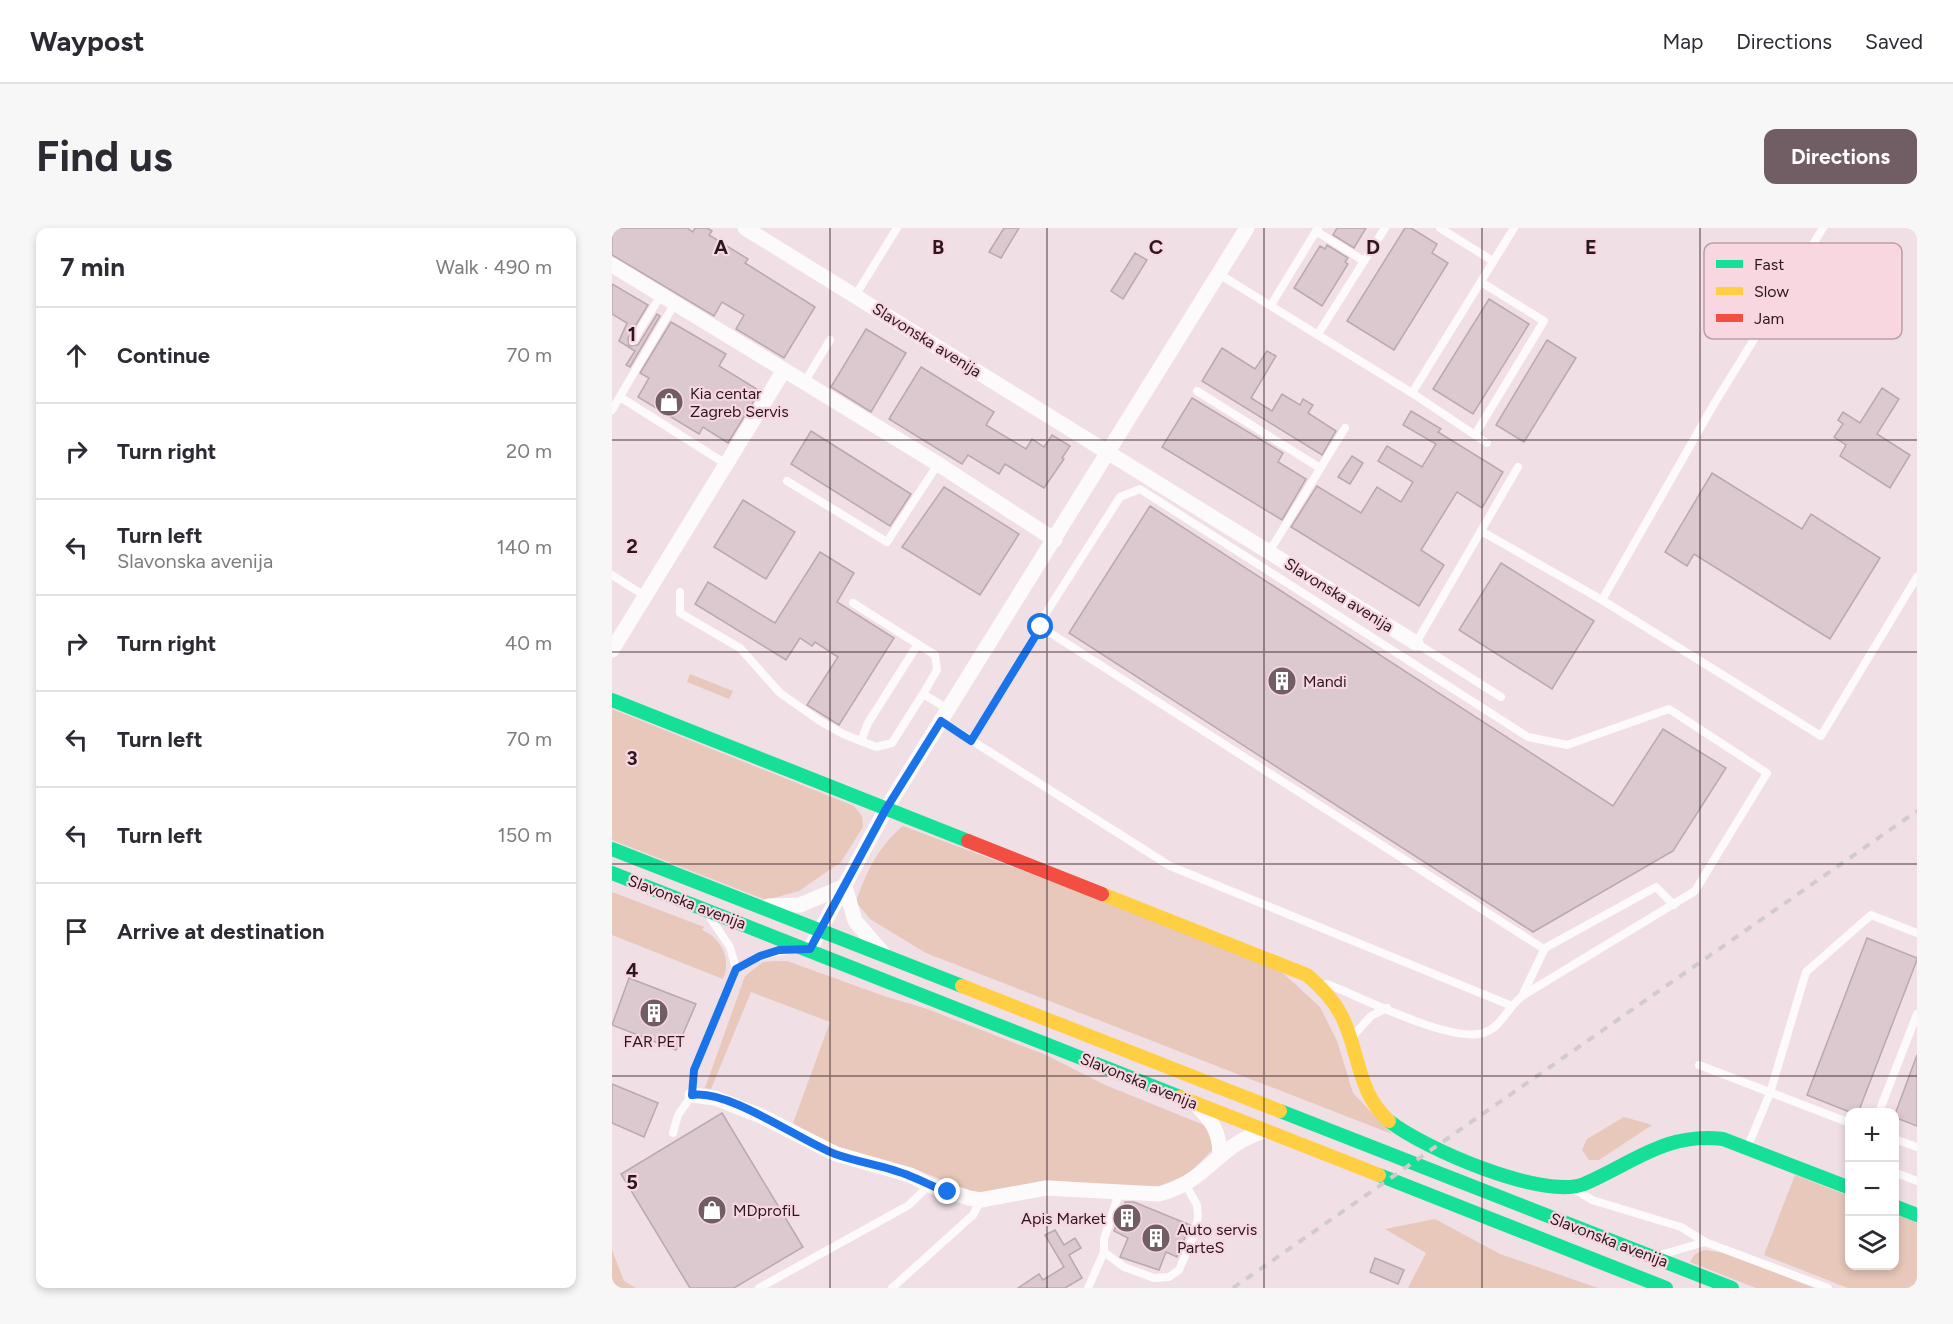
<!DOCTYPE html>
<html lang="en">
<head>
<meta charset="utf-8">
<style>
  :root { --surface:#fff; --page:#f7f7f7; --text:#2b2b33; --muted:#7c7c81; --line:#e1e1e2; --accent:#705e64 }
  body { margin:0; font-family:Figtree,sans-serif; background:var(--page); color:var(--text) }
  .controls { position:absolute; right:18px; bottom:18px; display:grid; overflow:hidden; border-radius:12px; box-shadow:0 3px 9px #0003 }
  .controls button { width:54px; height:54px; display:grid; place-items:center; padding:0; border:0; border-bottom:2px solid var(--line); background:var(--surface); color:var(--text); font:30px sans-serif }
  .stop { position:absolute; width:18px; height:18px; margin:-14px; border:4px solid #1a73e8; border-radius:50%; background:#fff }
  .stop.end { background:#1a73e8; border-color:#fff; box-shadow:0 2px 6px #0008 }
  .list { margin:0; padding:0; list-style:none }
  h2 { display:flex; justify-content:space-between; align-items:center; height:78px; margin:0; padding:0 24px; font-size:26px }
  h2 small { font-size:20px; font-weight:400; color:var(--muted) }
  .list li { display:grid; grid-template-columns:39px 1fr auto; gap:18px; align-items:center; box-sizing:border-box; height:96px; padding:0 24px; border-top:2px solid var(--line) }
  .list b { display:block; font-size:22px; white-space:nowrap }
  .list p { margin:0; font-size:20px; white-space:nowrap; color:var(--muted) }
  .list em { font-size:20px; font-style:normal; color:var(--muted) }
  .icon { flex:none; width:33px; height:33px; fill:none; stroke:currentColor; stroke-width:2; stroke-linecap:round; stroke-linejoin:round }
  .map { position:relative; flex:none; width:1305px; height:1060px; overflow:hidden; border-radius:12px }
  header { display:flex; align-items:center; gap:36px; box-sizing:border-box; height:84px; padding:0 30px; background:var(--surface); border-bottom:2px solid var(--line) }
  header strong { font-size:28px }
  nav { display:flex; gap:33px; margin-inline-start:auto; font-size:21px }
  .intro { display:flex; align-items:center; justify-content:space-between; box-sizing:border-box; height:144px; padding:0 36px }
  h1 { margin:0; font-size:42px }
  .button { padding:15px 27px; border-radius:12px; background:var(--accent); color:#fff; font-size:21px; font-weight:700 }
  main { display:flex; gap:36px; padding:0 36px }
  aside { flex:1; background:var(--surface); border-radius:12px; box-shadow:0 3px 9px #0003 }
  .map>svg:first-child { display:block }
  .green { fill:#e7c8ba }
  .building { fill:#dcc8cf; stroke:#b9a9ae; stroke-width:1.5 }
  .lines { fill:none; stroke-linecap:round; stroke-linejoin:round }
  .lane { stroke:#fdfafb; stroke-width:8 }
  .street { stroke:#fdfafb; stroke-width:15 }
  .fast { stroke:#16e098; stroke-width:14 }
  .slow { stroke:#ffcf43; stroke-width:14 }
  .jam { stroke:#f24e42; stroke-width:14 }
  .rail { stroke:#d1cbce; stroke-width:4; stroke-dasharray:8 8; stroke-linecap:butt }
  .route { stroke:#1a73e8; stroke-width:8 }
  .grid { fill:none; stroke:#2b181f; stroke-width:1.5; stroke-opacity:0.55 }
  .labels { text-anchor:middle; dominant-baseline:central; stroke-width:4.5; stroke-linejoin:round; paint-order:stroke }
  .street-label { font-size:16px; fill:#2b181f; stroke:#f8d7e1 }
  .poi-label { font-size:16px; fill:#2b181f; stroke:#f8d7e1; text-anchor:start }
  .key { fill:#f8d7e1; stroke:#ba9ea7; stroke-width:1.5 }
  .key-label { font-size:16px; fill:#2b181f }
  .grid-label { font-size:20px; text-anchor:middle; font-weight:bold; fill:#2b181f; stroke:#f8d7e1; stroke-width:4.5; stroke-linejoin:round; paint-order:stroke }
</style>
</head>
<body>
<header>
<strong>Waypost</strong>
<nav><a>Map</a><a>Directions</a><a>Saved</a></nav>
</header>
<div class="intro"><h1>Find us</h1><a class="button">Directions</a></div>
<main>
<aside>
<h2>7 min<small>Walk · 490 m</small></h2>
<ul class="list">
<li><svg class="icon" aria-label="ahead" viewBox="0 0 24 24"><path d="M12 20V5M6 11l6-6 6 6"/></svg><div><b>Continue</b></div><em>70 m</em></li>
<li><svg class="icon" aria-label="right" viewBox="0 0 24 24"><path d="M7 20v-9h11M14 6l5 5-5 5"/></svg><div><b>Turn right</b></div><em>20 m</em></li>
<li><svg class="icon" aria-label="left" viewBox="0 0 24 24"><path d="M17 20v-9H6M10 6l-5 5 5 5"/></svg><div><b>Turn left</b><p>Slavonska avenija</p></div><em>140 m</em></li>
<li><svg class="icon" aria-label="right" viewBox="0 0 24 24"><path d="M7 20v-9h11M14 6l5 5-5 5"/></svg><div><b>Turn right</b></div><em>40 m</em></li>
<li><svg class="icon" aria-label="left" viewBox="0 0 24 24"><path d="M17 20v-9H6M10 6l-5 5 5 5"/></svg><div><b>Turn left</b></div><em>70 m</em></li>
<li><svg class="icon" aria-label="left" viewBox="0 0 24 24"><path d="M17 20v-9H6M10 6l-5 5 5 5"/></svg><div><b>Turn left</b></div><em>150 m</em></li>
<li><svg class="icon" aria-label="arrive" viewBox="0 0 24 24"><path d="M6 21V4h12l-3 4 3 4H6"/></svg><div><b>Arrive at destination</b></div></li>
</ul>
</aside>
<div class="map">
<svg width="1305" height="1060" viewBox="0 0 1305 1060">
  <rect width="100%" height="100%" fill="#f0dfe4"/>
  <g class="green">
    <path d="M78,446L121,463L117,471L75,454Z"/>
    <path d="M0,481L242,578L250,588L251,599L229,634L187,663L154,672L0,612Z"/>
    <path d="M291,598L661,736L708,779L725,813L741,865L780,906L314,725L258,691L244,674C254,644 266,619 291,598Z"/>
    <path d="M0,664L92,699L90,702C109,710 120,731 111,751L0,707Z"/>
    <path d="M163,733H175L272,768L315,781L434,827L493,857L592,897L599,906L602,920L577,946L547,958L511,959L436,952L363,965L303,941L223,918L180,898L218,794L139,764L99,861L93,860L133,748L151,734Z"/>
    <path d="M1012,889L1040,897L987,932H977L970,922L975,911Z"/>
    <path d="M1183,947L1237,968L1238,1038H1282L1283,986L1305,995V1060H1236L1152,1027Z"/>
    <path d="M823,991L888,1026L986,1060H796L814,1025L773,1001Z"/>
    <path d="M0,1022L12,1053L24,1060H0Z"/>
    <path d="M1092,1022L1114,1025L1202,1060H1144L1078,1034L1083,1026Z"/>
  </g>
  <g class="building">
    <path d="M0,0H75L81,4L83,0H95L100,3L97,7L136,31L133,35L203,79L172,130L124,101L132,87L110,74L102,88L0,27Z"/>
    <path d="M392,0H407L389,30L377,24Z"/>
    <path d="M725,0H754L742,20L721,7Z"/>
    <path d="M793,0H799L825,16L820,25L836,35L782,122L735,93Z"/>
    <path d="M715,17L736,30L733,34L736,36L710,78L682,60L708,18L713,21Z"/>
    <path d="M523,25L535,32L511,71L499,63Z"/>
    <path d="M0,56L36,77L16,110L17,118L26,117L45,86L48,88L18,139L14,137L23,123L7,113L15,95L0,86Z"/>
    <path d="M877,71L917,96L861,186L821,161Z"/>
    <path d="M59,94L114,126L107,138L148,163L116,215L91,199L87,206L26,169L37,150L28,145Z"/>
    <path d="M254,101L294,125L259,184L219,159Z"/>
    <path d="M935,112L964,130L912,214L884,197Z"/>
    <path d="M610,120L643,141L655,123L664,128L639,170L660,183L670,166L688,177L691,171L701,177L696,185L724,203L710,227L590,153Z"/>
    <path d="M309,139L382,184L374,197L414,221L420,211L432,219L440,207L458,218L450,230L452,231L432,260L393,236L387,246L356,227L350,236L277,191Z"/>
    <path d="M1270,160L1287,171L1265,206L1298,227L1278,260L1228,228L1234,217L1222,209L1231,196L1226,192L1231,184L1248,195Z"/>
    <path d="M580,170L671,225L666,234L694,251L670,292L550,219Z"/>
    <path d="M799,183L829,201L826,204L891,244L870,280L845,264L809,322L832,337L807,378L679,299L705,258L749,285L765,259L789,274L801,254L766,233L775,218L810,239L824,216L791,197Z"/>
    <path d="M199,203L299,266L278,298L179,236Z"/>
    <path d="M740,228L751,235L738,256L726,249Z"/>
    <path d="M1100,245L1190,301L1199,286L1268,330L1218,411L1082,326L1075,338L1053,324Z"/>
    <path d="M332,259L407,306L368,367L290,319Z"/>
    <path d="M131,272L183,304L154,351L102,319Z"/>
    <path d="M538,278L1001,578L1051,501L1114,540L1061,623L921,704L457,405Z"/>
    <path d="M208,324L242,345L225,374L282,410L227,497L195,477L226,429L203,414L200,418L188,410L174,432L83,376L96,354L163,395Z"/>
    <path d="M889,335L982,393L940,461L847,402Z"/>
    <path d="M1255,710L1305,730V732L1246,885H1240L1195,867Z"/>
    <path d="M17,750L84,776L64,822L0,797Z"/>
    <path d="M1305,827V898L1282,889Z"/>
    <path d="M0,856L46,875L32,909L0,895Z"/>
    <path d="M110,885L191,1019L122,1060H78L9,946Z"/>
    <path d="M513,974H522L578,997L565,1029L554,1024L547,1042L508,1029L516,1010L502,1003Z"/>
    <path d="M443,1002L452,1017L463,1010L469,1020L457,1027L470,1050L453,1060H406L427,1046L431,1052L452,1039L433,1007Z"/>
    <path d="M763,1030L792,1042L786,1056L758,1044Z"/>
  </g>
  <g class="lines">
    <g class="lane">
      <path d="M828,0L881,33"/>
      <path d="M704,3L752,33"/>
      <path d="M607,46L800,165L902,0"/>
      <path d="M243,68L285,0"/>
      <path d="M659,77L706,0"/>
      <path d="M706,106L773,0"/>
      <path d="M21,113L49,67"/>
      <path d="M192,155L218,112"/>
      <path d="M585,163L708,240"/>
      <path d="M800,165L875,215"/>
      <path d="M8,169L114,236"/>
      <path d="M0,182L63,75"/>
      <path d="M864,205L932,93L869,54"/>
      <path d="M175,253L275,314L326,236"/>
      <path d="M869,303L990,372L1209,508L1305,349"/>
      <path d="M657,324L733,200"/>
      <path d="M0,347L33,368"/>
      <path d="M68,364V385L128,420L168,465L208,493L231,506L264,519L280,515L311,466"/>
      <path d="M990,372L1102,176L1211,0"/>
      <path d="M241,375L323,427L325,442L311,466L336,481"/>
      <path d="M429,399L932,721"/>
      <path d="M889,469L804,415L906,239"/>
      <path d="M329,493L558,638L900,778C893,787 885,800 874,804C843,818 749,769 715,756"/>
      <path d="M249,513L256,495L306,416"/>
      <path d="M359,513L429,399L434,385L508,269L528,261L916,509L955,517L1057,481L1155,545L1083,663L910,768"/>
      <path d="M124,741L148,728L175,722"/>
      <path d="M900,778L910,768L933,720L1044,659L1062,677"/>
      <path d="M740,809L759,788L775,780"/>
      <path d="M1087,837L1238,895"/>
      <path d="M1267,884L1305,786"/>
      <path d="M61,905L66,887L80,867L82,842L124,741L118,719L99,691"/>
      <path d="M1282,911L1305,919"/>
      <path d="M1136,918L1158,865L1194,744L1259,687L1305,705"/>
      <path d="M1282,944L1305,953"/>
      <path d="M964,962L980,972L1069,999L1093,1014L1216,1060"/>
      <path d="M507,965L492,1011V1024L512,1039L542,1050L557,1049L567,1042L583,1004L586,988L585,977L574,957"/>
      <path d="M1048,1027L1093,1014"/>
      <path d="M147,1060L297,977L317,957"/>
      <path d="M280,1060L361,987L369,972"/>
      <path d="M476,1060L492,1024"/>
    </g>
    <g class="street">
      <path d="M133,0L804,415"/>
      <path d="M0,37L326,236L443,312"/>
      <path d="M0,422L172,142"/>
      <path d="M233,658L243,693L270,724"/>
      <path d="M156,678L188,677L233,658"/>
      <path d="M198,721L274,581L635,0"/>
      <path d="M80,867L103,870L149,888L224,926L298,947L317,957L357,970L369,972L434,960L547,966C596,954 604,917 653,903"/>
      <path d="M586,879C601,894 607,904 608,925"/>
    </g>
    <g class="fast">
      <path d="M0,472L356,613"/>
      <path d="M0,621L350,758"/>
      <path d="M0,645L568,869"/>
      <path d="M668,883L1120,1060"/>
      <path d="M777,893C811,920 930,972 972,956C1021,935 1054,904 1111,911L1238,960"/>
      <path d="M767,947L1054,1060"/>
      <path d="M1282,978L1305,987"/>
    </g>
    <g class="slow">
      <path d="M490,666L695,747C710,760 724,774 732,793C748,829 746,865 777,893"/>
      <path d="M350,758L668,883"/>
      <path d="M568,869L767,947"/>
    </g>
    <path class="jam" d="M356,613L490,666"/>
    <path class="rail" d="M621,1060L1305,583"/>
  </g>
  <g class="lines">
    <path class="route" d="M336,964C323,960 311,953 298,948C275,938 248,935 223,926C187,912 117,861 80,867L82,842L124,741L148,728L167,722L198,721L274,581L329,493L359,513L429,399"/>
  </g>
  <path class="grid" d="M218,0V1060M435,0V1060M652,0V1060M870,0V1060M1088,0V1060M0,212H1305M0,424H1305M0,636H1305M0,848H1305"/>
  <defs>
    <g id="shop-disc" transform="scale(1.5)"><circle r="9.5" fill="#705e64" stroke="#f8d7e1"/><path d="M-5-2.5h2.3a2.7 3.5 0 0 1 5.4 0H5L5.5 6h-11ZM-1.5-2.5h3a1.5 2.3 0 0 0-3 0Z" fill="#fff"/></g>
    <g id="building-disc" transform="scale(1.5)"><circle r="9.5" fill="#705e64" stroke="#f8d7e1"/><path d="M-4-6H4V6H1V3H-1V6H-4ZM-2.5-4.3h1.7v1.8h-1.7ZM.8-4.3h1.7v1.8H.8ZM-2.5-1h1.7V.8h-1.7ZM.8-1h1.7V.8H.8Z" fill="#fff"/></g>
  </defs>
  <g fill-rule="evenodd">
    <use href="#shop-disc" x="57" y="174"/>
    <use href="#building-disc" x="670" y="453"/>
    <use href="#building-disc" x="42" y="785"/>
    <use href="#shop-disc" x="100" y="982"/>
    <use href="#building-disc" x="515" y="990"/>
    <use href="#building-disc" x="544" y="1010"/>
  </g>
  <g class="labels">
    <g class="street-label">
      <text transform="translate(315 112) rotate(32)">Slavonska avenija</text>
      <text transform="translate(727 367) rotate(32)">Slavonska avenija</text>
      <text transform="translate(75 674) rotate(21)">Slavonska avenija</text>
      <text transform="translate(527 853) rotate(22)">Slavonska avenija</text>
      <text transform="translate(997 1012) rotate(21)">Slavonska avenija</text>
    </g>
    <g class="poi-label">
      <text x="78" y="165">Kia centar<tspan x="78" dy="18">Zagreb Servis</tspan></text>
      <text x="691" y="453">Mandi</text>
      <text x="42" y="813" text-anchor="middle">FAR PET</text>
      <text x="121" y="982">MDprofiL</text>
      <text x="494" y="990" text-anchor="end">Apis Market</text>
      <text x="565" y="1001">Auto servis<tspan x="565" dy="18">ParteS</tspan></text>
    </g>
  </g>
  <rect x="1092" y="15" width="198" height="96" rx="9" class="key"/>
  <rect x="1104" y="32" width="27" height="8" fill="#16e098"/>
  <rect x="1104" y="59" width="27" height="8" fill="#ffcf43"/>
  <rect x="1104" y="86" width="27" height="8" fill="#f24e42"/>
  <g class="key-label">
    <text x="1142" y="42">Fast</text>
    <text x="1142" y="69">Slow</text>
    <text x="1142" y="96">Jam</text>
  </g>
  <g class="grid-label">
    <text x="109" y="26">A</text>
    <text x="326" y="26">B</text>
    <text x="544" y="26">C</text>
    <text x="761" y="26">D</text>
    <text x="979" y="26">E</text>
    <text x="20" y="113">1</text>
    <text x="20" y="325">2</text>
    <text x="20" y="537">3</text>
    <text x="20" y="749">4</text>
    <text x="20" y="961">5</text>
  </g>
</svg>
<div class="controls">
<button>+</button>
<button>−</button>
<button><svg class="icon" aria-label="layers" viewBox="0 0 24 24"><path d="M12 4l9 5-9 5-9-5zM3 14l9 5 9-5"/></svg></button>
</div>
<div class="stop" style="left:429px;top:399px"></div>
<div class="stop end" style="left:336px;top:964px"></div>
</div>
</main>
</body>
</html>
